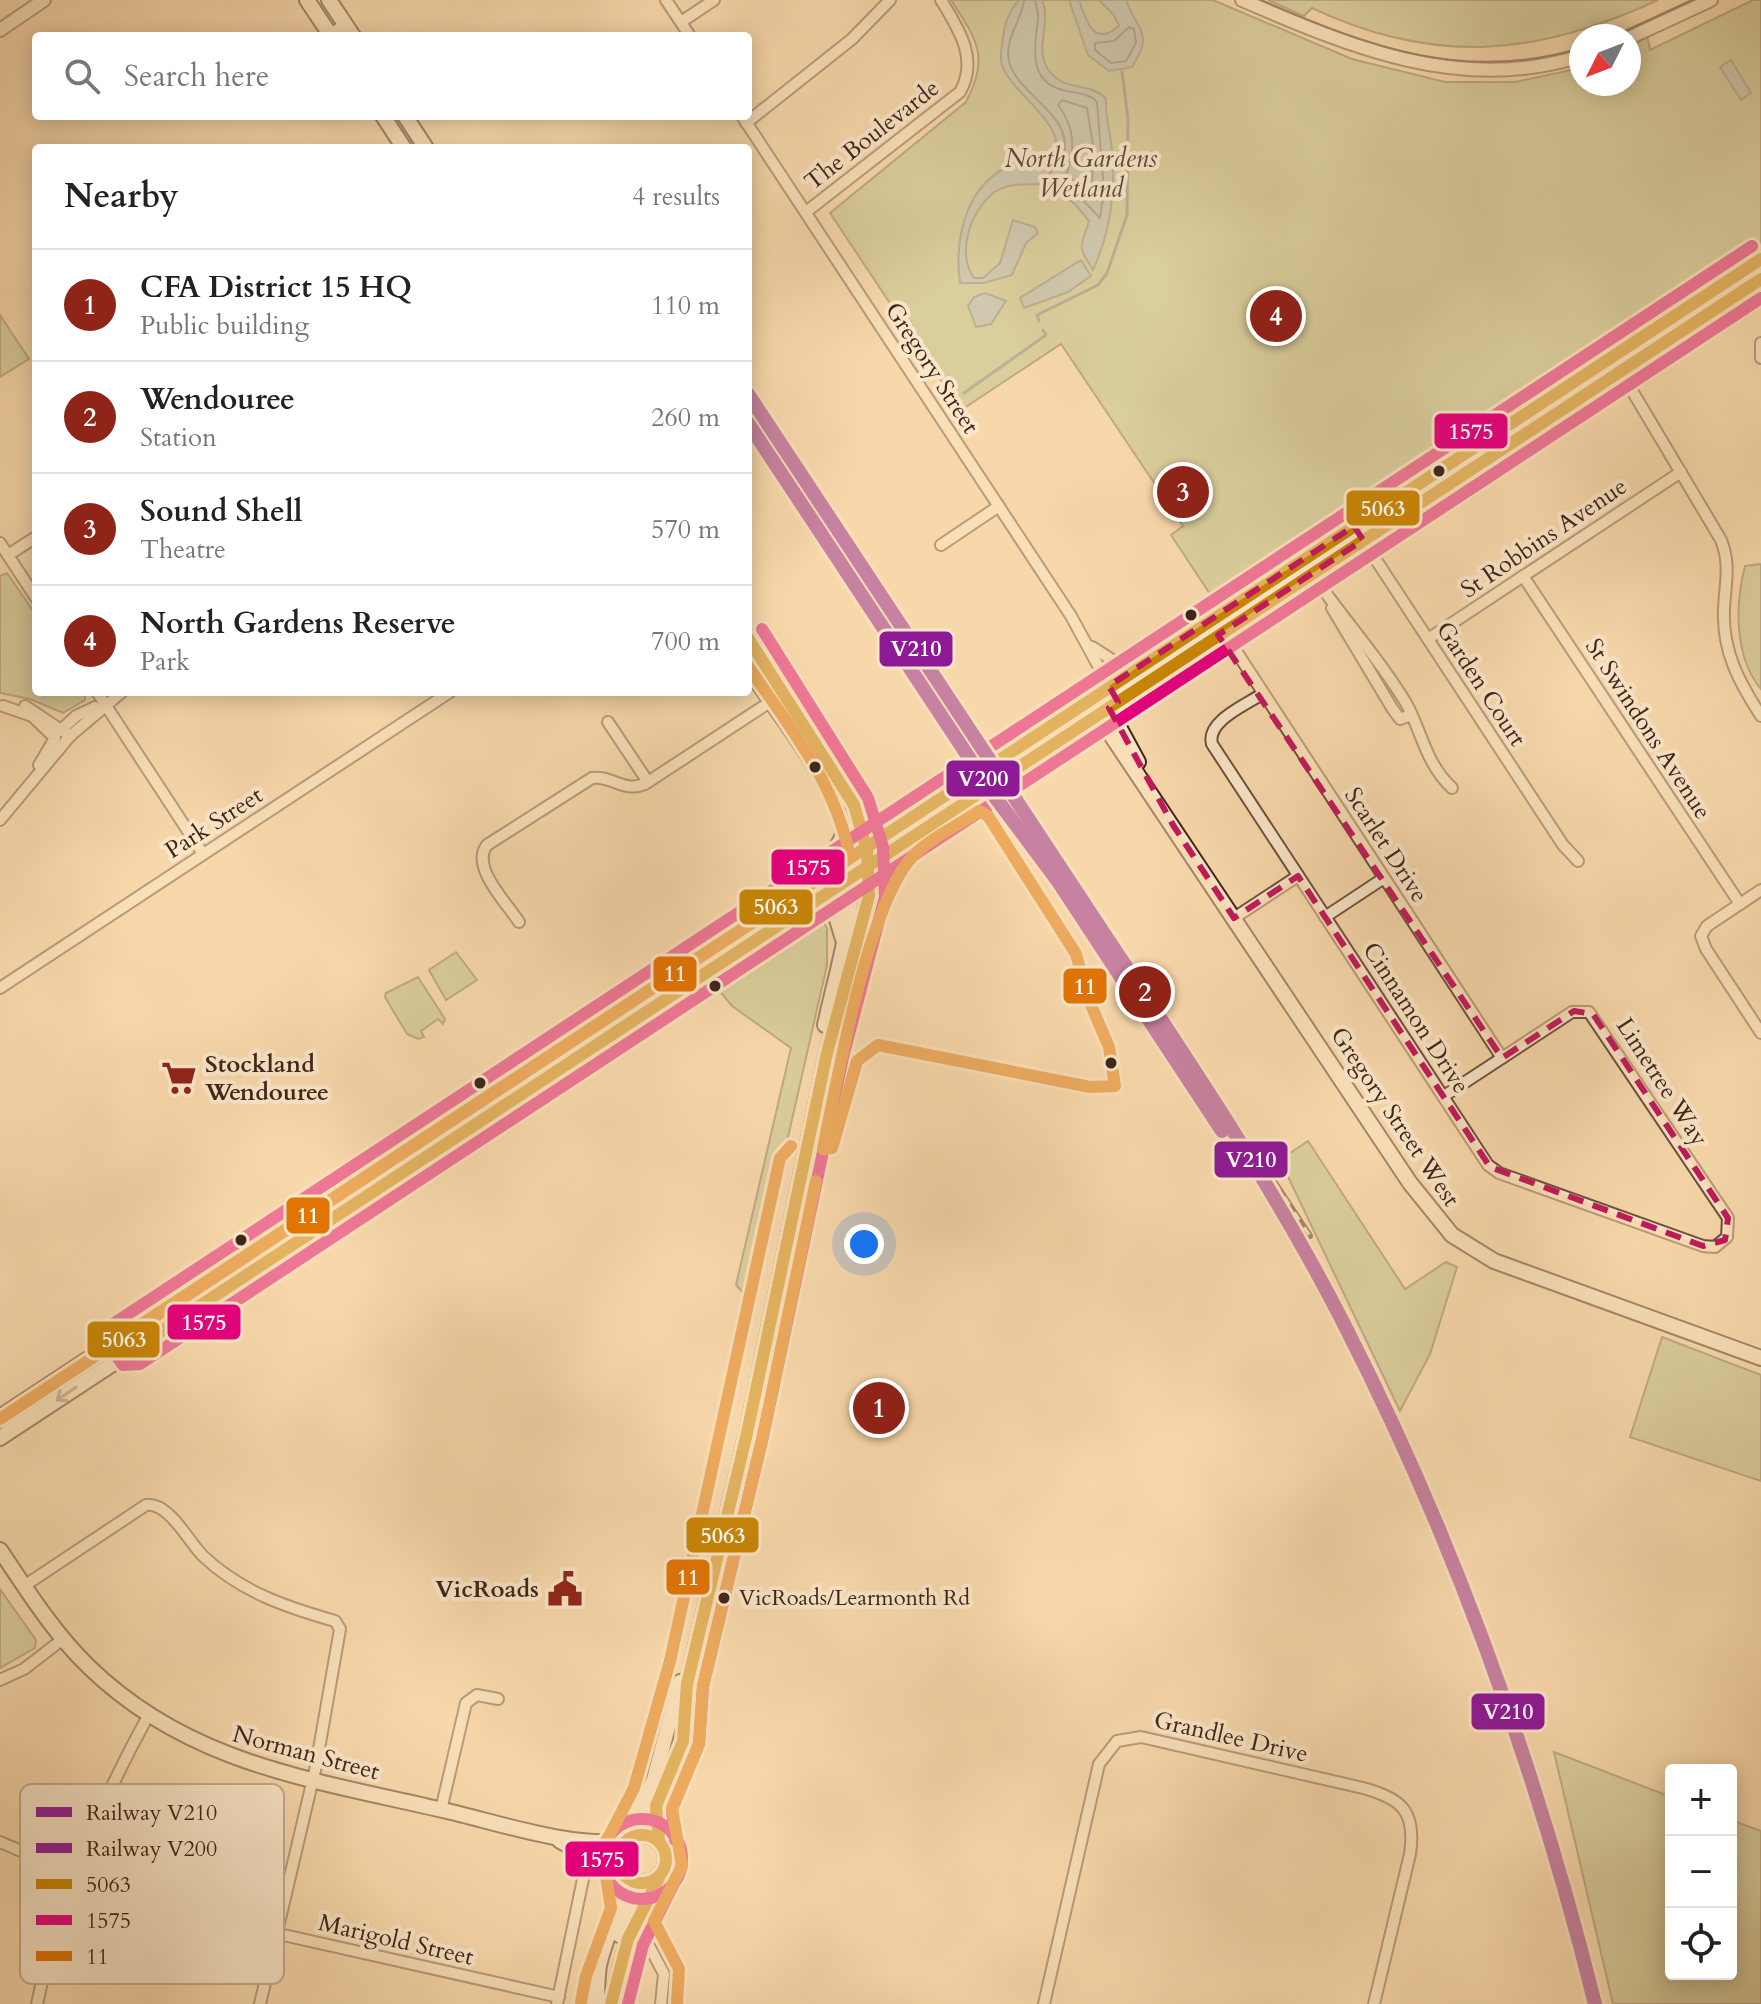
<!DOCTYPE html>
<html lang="en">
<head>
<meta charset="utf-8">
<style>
  :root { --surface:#fff; --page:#f2f2f2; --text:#222; --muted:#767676; --line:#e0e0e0; --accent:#8f2418 }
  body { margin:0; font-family:Cardo,serif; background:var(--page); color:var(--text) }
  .controls { position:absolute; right:24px; bottom:24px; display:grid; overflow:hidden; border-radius:8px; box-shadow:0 4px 20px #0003 }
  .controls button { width:72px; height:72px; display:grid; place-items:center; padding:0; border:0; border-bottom:2px solid var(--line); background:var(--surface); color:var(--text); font:40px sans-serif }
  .compass { position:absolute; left:1569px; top:24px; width:72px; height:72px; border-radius:50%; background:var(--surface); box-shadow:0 4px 20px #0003; rotate:228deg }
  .you { position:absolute; left:864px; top:1244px; width:28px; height:28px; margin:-20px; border:6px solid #fff; border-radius:50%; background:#1a73e8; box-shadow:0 0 0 12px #1a73e833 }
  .badge { display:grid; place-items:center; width:52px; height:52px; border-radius:50%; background:var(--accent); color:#fff; font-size:26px; font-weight:700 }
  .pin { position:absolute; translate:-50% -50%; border:4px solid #fff; box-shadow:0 2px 8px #0006 }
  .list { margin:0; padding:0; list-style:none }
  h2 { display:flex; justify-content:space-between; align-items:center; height:104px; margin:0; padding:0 32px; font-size:34px }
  h2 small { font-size:26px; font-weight:400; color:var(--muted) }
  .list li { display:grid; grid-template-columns:52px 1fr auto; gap:24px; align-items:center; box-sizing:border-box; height:112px; padding:0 32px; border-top:2px solid var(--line) }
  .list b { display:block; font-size:30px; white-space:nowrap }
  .list p { margin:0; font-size:26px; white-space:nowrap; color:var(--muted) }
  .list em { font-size:26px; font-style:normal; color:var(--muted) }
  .icon { flex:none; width:44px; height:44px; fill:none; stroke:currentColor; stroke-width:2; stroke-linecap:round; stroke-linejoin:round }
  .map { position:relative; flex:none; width:1761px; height:2004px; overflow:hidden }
  .search { position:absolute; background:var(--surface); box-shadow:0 4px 20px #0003; left:32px; top:32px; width:720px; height:88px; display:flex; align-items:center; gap:20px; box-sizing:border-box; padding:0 28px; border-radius:8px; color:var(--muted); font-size:30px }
  .panel { position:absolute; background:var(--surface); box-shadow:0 4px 20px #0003; left:32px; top:144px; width:720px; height:552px; border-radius:8px }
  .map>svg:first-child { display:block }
  .green { fill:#b8c08d; stroke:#7c7252; stroke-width:2 }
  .water { fill:#a2b7b4; stroke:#7a7c76; stroke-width:2 }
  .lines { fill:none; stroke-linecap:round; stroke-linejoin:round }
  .shore { stroke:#706e66; stroke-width:2 }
  .stream { stroke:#7a7c76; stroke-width:3 }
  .minor-casing { stroke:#6d513d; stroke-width:14 }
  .tertiary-casing { stroke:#6d513d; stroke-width:16 }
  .secondary-casing { stroke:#3f2418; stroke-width:18 }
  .minor { stroke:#fae6c8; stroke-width:10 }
  .tertiary { stroke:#fae6c8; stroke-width:12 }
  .secondary { stroke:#fae6c8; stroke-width:14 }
  .tram { stroke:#3f2418; stroke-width:2 }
  .rail-casing { stroke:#3f2418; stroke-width:6 }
  .rail { stroke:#fae6c8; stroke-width:3; stroke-dasharray:9; stroke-linecap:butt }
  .bus-1-casing { stroke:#fae6c8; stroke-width:18 }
  .bus-2-casing { stroke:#fae6c8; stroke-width:18 }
  .bus-3-casing { stroke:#fae6c8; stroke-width:18 }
  .bus-1 { stroke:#c98606; stroke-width:12 }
  .bus-2 { stroke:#e5007d; stroke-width:12 }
  .bus-3 { stroke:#e27404; stroke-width:12 }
  .rail-1-casing { stroke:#fae6c8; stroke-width:20 }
  .rail-2-casing { stroke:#fae6c8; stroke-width:20 }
  .rail-1 { stroke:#8f1a95; stroke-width:14 }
  .rail-2 { stroke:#8f1a95; stroke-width:14 }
  .oneway { stroke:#9c8570 }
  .marked { fill:none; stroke:#c2185b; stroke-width:6; stroke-dasharray:16 10; stroke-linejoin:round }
  .bus-dot { fill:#3f2418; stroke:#fae6c8; stroke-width:3 }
  .labels { text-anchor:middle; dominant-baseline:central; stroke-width:8; stroke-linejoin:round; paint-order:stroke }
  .bus-label { font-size:22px; fill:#3f2418; stroke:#fae6c8; text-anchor:start }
  .street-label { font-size:24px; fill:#3f2418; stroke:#fae6c8 }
  .poi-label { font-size:24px; font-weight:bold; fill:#3f2418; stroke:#fae6c8; text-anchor:start }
  .water-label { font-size:26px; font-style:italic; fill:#58493f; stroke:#fae6c8 }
  .key { fill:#fae6c8; stroke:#c2ac93; stroke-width:2 }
  .key-label { font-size:22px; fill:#3f2418 }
  .line-badge { stroke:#fae6c8; stroke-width:3 }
  .badge-label { font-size:22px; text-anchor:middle; font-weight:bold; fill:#fff }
</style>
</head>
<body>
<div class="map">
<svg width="1761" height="2004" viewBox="0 0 1761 2004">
  <rect width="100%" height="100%" fill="#f8d8ab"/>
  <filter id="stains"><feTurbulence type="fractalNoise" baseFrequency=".0025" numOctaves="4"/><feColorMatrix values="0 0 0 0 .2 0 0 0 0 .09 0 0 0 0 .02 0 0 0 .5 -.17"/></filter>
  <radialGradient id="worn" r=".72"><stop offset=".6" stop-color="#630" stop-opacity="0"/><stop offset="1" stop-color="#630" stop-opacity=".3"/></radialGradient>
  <g class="green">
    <path d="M951,0H1213L1352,59L1445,82H1515L1581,68V84H1629V44L1647,36L1650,50L1753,0H1761V245L1216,603L1171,535L1183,526L1061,344L961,410L830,213L966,102C990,57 977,40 951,0Z"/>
    <path d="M1268,0H1658C1537,56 1435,66 1312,8L1304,16Z"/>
    <path d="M0,315L29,359L0,377Z"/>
    <path d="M1761,564V689C1734,657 1735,604 1745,566Z"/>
    <path d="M7,573L36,615V692H85V700L63,713L30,699L0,693V576Z"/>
    <path d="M821,919L827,928V965L755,1283L745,1295L736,1285L791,1048L732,1006L718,989Z"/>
    <path d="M456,952L477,980L446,1000L429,970Z"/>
    <path d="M418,977L445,1019L443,1024L438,1019L421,1031L424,1037L418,1039L407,1034L385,997L386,993Z"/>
    <path d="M1308,1141L1405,1289L1446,1262L1457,1267L1430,1354L1400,1411L1280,1160Z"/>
    <path d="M1662,1337L1761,1375V1481L1630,1437Z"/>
    <path d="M0,1589L36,1640L35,1648L0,1668Z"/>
    <path d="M1554,1752L1671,1797V1974H1731V1820L1761,1831V2004H1613Z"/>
  </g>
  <g class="water">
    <path d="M1019,0H1042C1053,26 1029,55 1055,77C1069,90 1092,83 1106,99C1105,114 1109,126 1111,142C1117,184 1111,231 1093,270C1076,244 1081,248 1089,221L1076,205L1048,184C1033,185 1012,182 998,190C972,205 955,253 974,278H983L1000,263L1013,220L1035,227L1038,233L1026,243L1012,275L984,283H960C954,238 966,181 1015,164C1027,160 1039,162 1052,162C1073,128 1016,97 1004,70C999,60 1001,49 1003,39C1004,24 1009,11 1019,0Z"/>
    <path d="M1069,0H1079C1086,21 1094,48 1119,26L1114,15L1099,0H1126C1138,32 1154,33 1132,67L1109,71L1088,55Z"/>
    <path d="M1731,60L1751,93L1741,100L1720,67Z"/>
    <path d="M1081,260L1091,276L1068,292L1024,308L1020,298Z"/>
    <path d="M985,293L1006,301L991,324L976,327L968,306L974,297Z"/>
  </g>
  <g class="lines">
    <g class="shore">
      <path d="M1024,0C1022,21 1002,41 1010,65C1022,98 1076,116 1063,158C1060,167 1051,168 1049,176L1081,198L1100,218L1104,191L1097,102C1090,93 1073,93 1062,90C1027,80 1035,45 1038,19C1039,12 1036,6 1035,0"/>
      <path d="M1129,27L1134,29L1136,43L1126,61L1111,63L1095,50V43L1114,41Z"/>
      <path d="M1062,100L1087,108L1093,145L1092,191L1066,176C1075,150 1076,129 1058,105Z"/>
    </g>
    <g class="stream">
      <path d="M1039,321L1037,315L1098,285L1107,273L1127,215L1128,119L1122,72"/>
      <path d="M964,393L1046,335L1043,330"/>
    </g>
    <g class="minor-casing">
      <g id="minor">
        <path d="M666,0L690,36"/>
        <path d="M681,22L714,0"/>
        <path d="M742,116L1071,616L1118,702"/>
        <path d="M746,123L852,39L890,0"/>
        <path d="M806,212L960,92C979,59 958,28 941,0"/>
        <path d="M1761,343V358"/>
        <path d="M1612,357L1721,540C1731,565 1725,584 1724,609C1722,651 1739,682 1761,716"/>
        <path d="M1361,537L1563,845L1578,861"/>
        <path d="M0,543L36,598"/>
        <path d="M941,545L999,506"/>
        <path d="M8,555L36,537"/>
        <path d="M1311,572C1341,617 1378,656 1406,703C1421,729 1425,763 1452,788"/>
        <path d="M1523,576L1740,904"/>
        <path d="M1332,608L1392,708L1400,719L1408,716"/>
        <path d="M1223,631L1502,1058"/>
        <path d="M1428,639L1681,472"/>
        <path d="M1092,647L1131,672"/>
        <path d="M97,692L203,854"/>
        <path d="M1262,694C1246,705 1206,721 1212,744L1488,1165L1499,1173L1703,1246L1715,1247L1727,1237L1728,1218L1589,1012H1572L1444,1096"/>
        <path d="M3,706L32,716L55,738L39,765"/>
        <path d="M25,706L70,736"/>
        <path d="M608,722L648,782"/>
        <path d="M60,731L76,716L95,707"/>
        <path d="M0,820L70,736L122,692"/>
        <path d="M1761,890L1707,926L1701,936L1706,949L1761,1033"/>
        <path d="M1325,917L1384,878"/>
        <path d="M1234,918L1298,876"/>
        <path d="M519,922C507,903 470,867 487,845L592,778C612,775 623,793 645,784L770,702"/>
        <path d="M0,988L450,692"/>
        <path d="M24,1586L146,1505C169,1502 188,1541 203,1556C241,1592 286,1607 335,1621L340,1629L316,1766L260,2004"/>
        <path d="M0,1680L24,1669L63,1639"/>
        <path d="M441,1810L466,1703L477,1695L498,1699"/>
        <path d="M0,1842L101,1885L186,1913L559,1997"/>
        <path d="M636,1921L664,1974L661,2004"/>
        <path d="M37,2004C58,1903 98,1807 148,1716"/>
        <path d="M557,2004L588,1855"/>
        <path d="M1044,2004L1099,1764L1117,1741L1141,1737L1363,1788C1403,1799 1416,1812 1410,1854L1374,2004"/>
      </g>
    </g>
    <g class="tertiary-casing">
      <g id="tertiary">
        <path d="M1242,0C1351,47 1462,94 1581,56"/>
        <path d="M0,30L44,0"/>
        <path d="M1629,38L1711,0"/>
      </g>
    </g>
    <g class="secondary-casing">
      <g id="secondary">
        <path d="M307,0L331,36L346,26"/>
        <path d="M329,0L353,36"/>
        <path d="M383,116L404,148"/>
        <path d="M405,116L426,148"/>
        <path d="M748,668C787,727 847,794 851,868C854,920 836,974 825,1025"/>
        <path d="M1106,703L1138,762"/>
        <path d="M1093,708L1410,1183L1452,1235L1494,1261L1761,1358"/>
        <path d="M854,805L882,822L908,823"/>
        <path d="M821,876L845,832"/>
        <path d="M869,896L898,850"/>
        <path d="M822,897L835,913L843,939"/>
        <path d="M0,1417C587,1031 1174,645 1761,259"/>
        <path d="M0,1438L1761,279"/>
        <path d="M0,1550C27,1590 53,1632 88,1666C189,1765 315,1780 447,1811C499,1823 571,1848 625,1841"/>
        <circle cx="642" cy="1859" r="24"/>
        <path d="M627,1839L654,1779L680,1682"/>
        <path d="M560,1841L605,1866"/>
        <path d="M659,1841L656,1806L683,1741L687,1684L747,1433L827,1053L869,896L867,850L854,805L748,638"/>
        <path d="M619,1935L628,1906L625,1877"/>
        <path d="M597,2004C597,1992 597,1978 599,1966C606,1930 634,1893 598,1862"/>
        <path d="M611,2004L628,1939L659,1878"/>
      </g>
    </g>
    <use href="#minor" class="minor"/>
    <use href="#tertiary" class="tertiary"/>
    <use href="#secondary" class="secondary"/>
    <g class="tram">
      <path d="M1261,0C1369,47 1464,83 1581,48"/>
      <path d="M1614,36L1692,0"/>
    </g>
    <g class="rail-casing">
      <path id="rail" d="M1235,1122L1310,1236"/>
    </g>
    <use href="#rail" class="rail"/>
    <g class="bus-1-casing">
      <g id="bus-1">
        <path d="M1761,259L122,1337L131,1351L1761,279"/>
        <circle cx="642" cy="1859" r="24"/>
        <path d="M659,1841L656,1806L683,1741L687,1684L747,1433L827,1053L869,896L867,850L854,805L748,638"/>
        <path d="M611,2004L628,1939L659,1878"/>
      </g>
    </g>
    <g class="bus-2-casing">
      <g id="bus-2">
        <path d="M1752,246L113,1324L106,1334L108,1344L123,1365L140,1364L1761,298"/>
        <circle cx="642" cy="1859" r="40"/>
        <path d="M675,1840L672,1809L699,1744L703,1686L763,1436L843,1057L885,897L883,847L868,798L762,629"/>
        <path d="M628,2004L643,1945L673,1885"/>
      </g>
    </g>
    <g class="bus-3-casing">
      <g id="bus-3">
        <path d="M979,811L988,816L1076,954L1088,998L1109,1047L1115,1086L1090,1087L878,1045L857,1061L832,1148L823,1149C837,1081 868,903 913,856C930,838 959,825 979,811Z"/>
        <path d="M0,1419L850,858C837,785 789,726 748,666"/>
        <path d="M581,2002L586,1976L611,1908L602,1850L634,1788L670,1661L780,1158L791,1146"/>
        <path d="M677,2004L679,1969L654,1921L682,1866L672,1809L699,1744L703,1686L763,1436L816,1181"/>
      </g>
    </g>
    <use href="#bus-1" class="bus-1"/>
    <use href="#bus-2" class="bus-2"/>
    <use href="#bus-3" class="bus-3"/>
    <g class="rail-1-casing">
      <path id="rail-1" d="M748,394C861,566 975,737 1088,909C1177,1044 1270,1179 1344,1324C1455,1541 1536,1767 1595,2004"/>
    </g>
    <g class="rail-2-casing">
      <path id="rail-2" d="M748,423L995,797L1057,880L1222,1131"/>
    </g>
    <use href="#rail-1" class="rail-1"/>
    <use href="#rail-2" class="rail-2"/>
  </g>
  <defs><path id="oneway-shaft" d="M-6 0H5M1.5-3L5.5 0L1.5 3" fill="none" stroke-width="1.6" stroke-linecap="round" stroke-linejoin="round" transform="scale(2)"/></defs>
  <use class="oneway" href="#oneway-shaft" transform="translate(66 1394) rotate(146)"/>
  <path d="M0 0H1761V2004H0ZM1354,526L1363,540L1218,635L1502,1058L1574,1011L1593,1014L1728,1218L1725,1240L1703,1246L1490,1167L1298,876L1234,918L1173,825L1109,708L1118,702L1109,686Z" fill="#f8d8ab" fill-opacity=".55" fill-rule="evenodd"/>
  <path class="marked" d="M1354,526L1363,540L1218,635L1502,1058L1574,1011L1593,1014L1728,1218L1725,1240L1703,1246L1490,1167L1298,876L1234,918L1173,825L1109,708L1118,702L1109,686Z"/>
  <defs>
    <g id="supermarket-bare" transform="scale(2.76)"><path d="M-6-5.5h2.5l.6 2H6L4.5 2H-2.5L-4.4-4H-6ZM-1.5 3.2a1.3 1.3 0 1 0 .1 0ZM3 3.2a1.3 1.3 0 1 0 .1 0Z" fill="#8f2418" stroke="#fae6c8" stroke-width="2.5" paint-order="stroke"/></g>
    <g id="civic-bare" transform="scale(2.76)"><path d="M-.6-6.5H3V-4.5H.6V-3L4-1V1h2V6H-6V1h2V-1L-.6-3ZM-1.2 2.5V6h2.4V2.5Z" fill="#8f2418" stroke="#fae6c8" stroke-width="2.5" paint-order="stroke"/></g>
  </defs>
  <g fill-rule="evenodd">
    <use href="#supermarket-bare" x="179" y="1078"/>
    <use href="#civic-bare" x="565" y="1589"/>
  </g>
  <g class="bus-dot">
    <circle cx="1439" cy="471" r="7"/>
    <circle cx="1191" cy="615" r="7"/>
    <circle cx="815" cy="767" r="7"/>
    <circle cx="715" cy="986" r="7"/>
    <circle cx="1111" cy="1063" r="7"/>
    <circle cx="480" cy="1083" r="7"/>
    <circle cx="241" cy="1240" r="7"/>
    <circle cx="724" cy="1598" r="7"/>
  </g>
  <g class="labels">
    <g class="bus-label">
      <text x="739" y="1598">VicRoads/Learmonth Rd</text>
    </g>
    <g class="street-label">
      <text transform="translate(872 135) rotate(-38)">The Boulevarde</text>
      <text transform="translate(932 368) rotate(57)">Gregory Street</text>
      <text transform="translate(1544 538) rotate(-34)">St Robbins Avenue</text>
      <text transform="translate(1481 684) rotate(57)">Garden Court</text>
      <text transform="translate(1648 729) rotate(57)">St Swindons Avenue</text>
      <text transform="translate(214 823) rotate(-33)">Park Street</text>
      <text transform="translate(1386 845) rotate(57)">Scarlet Drive</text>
      <text transform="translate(1416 1018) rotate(57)">Cinnamon Drive</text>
      <text transform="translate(1662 1082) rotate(57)">Limetree Way</text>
      <text transform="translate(1395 1117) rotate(56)">Gregory Street West</text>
      <text transform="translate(1231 1737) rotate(13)">Grandlee Drive</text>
      <text transform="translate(306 1753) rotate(15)">Norman Street</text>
      <text transform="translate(396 1940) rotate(13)">Marigold Street</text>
    </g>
    <g class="poi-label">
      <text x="205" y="1064">Stockland<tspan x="205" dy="28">Wendouree</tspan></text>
      <text x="539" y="1589" text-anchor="end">VicRoads</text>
    </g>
    <g class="water-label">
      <text x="1081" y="158">North Gardens<tspan x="1081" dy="30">Wetland</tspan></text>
    </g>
  </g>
  <rect x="20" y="1784" width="264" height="200" rx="12" class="key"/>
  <rect x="36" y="1807" width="36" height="10" fill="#8f1a95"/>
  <rect x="36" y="1843" width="36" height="10" fill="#8f1a95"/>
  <rect x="36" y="1879" width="36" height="10" fill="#c98606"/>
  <rect x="36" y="1915" width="36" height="10" fill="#e5007d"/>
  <rect x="36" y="1951" width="36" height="10" fill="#e27404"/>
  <g class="key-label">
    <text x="86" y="1820">Railway V210</text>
    <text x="86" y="1856">Railway V200</text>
    <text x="86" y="1892">5063</text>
    <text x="86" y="1928">1575</text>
    <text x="86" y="1964">11</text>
  </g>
  <g class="line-badge">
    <rect x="1433" y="412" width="76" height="38" rx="8" fill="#e5007d"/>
    <rect x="1345" y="489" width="76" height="38" rx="8" fill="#c98606"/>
    <rect x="878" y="630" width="76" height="38" rx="8" fill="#8f1a95"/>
    <rect x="945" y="759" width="76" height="39" rx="8" fill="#8f1a95"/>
    <rect x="770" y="848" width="76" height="38" rx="8" fill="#e5007d"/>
    <rect x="738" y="888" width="76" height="38" rx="8" fill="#c98606"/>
    <rect x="652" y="955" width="46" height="38" rx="8" fill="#e27404"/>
    <rect x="1062" y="967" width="46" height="38" rx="8" fill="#e27404"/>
    <rect x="1213" y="1140" width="76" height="39" rx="8" fill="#8f1a95"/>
    <rect x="285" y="1196" width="46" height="39" rx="8" fill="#e27404"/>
    <rect x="166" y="1303" width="76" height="38" rx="8" fill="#e5007d"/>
    <rect x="86" y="1320" width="75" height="39" rx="8" fill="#c98606"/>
    <rect x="685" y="1516" width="75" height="38" rx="8" fill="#c98606"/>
    <rect x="665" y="1558" width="46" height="38" rx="8" fill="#e27404"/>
    <rect x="1470" y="1692" width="76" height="39" rx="8" fill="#8f1a95"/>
    <rect x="564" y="1840" width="76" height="38" rx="8" fill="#e5007d"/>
  </g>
  <g class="badge-label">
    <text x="1471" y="439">1575</text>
    <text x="1383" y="516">5063</text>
    <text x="916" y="656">V210</text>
    <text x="983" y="786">V200</text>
    <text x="808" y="875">1575</text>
    <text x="776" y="914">5063</text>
    <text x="675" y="981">11</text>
    <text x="1085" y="994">11</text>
    <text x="1251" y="1167">V210</text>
    <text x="308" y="1223">11</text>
    <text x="204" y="1330">1575</text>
    <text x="124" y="1347">5063</text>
    <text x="723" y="1543">5063</text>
    <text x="688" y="1585">11</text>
    <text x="1508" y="1719">V210</text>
    <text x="602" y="1867">1575</text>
  </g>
  <rect width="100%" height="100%" filter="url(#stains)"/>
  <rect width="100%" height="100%" fill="url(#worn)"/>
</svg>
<div class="controls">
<button>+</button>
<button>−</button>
<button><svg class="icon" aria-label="locate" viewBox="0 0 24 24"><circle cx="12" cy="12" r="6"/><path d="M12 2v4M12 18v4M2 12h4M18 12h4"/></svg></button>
</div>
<svg class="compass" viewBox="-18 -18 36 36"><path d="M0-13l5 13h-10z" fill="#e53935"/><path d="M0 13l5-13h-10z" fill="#767676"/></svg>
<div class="you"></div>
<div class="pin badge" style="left:879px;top:1408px">1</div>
<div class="pin badge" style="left:1145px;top:992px">2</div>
<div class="pin badge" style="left:1183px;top:492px">3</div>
<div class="pin badge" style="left:1276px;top:316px">4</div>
<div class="search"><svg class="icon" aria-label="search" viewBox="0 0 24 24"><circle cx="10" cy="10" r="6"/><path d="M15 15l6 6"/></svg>Search here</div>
<section class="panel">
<h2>Nearby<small>4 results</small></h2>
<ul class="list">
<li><span class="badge">1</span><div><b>CFA District 15 HQ</b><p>Public building</p></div><em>110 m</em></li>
<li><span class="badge">2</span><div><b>Wendouree</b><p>Station</p></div><em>260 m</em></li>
<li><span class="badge">3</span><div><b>Sound Shell</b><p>Theatre</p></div><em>570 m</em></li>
<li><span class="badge">4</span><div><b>North Gardens Reserve</b><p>Park</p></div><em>700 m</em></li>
</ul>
</section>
</div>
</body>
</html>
